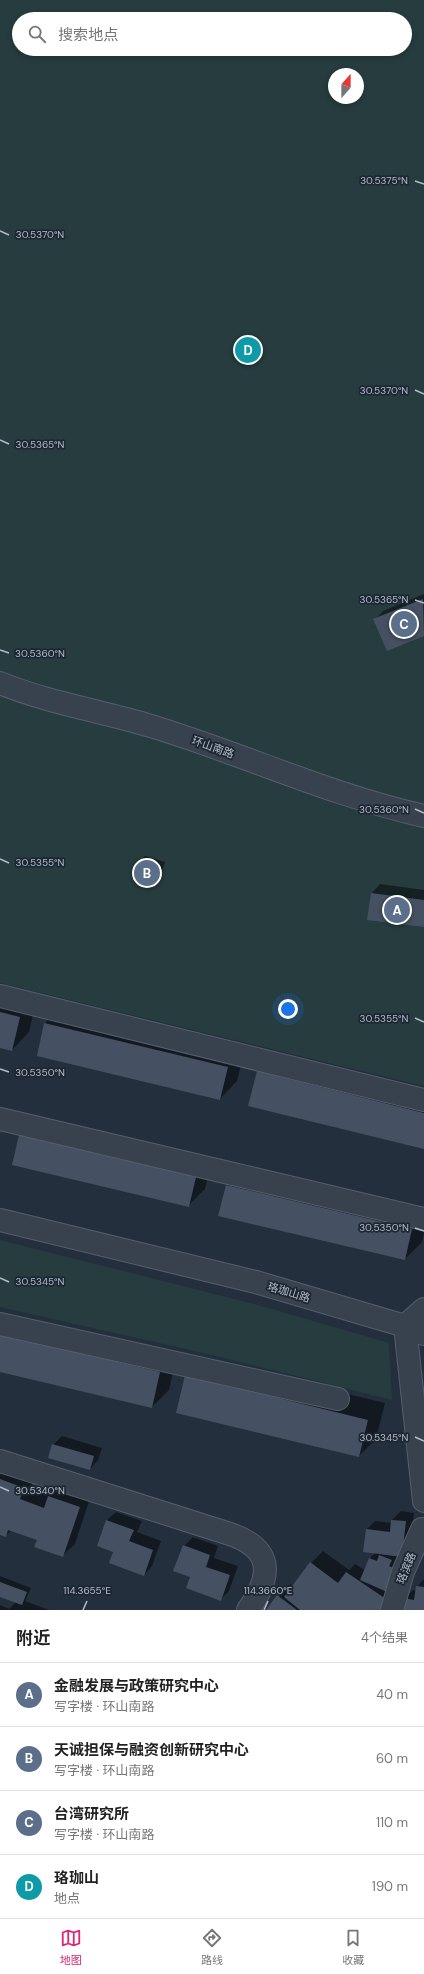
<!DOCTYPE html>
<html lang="zh">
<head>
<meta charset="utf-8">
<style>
  :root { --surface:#fff; --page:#f2f2f2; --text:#222; --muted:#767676; --line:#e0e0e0; --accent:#db2777 }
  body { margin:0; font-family:"DM Sans","Noto Sans SC",sans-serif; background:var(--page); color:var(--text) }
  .compass { position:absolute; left:328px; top:68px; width:36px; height:36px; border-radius:50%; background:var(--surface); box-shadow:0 2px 6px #0003; rotate:21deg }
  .you { position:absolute; left:288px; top:1009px; width:14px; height:14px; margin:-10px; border:3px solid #fff; border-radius:50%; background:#1a73e8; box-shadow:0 0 0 6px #1a73e833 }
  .badge { display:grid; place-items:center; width:26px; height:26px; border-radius:50%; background:var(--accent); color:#fff; font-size:13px; font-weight:700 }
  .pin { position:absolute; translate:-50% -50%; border:2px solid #fff; box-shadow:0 1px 4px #0006 }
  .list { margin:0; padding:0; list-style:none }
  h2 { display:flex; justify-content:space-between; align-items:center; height:52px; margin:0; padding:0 16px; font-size:17px }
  h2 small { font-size:13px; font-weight:400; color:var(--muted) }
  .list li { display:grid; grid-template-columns:26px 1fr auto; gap:12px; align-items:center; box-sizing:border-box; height:64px; padding:0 16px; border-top:1px solid var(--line) }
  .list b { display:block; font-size:15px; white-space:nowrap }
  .list p { margin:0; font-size:13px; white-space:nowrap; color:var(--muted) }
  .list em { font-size:13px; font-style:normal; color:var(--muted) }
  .icon { flex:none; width:22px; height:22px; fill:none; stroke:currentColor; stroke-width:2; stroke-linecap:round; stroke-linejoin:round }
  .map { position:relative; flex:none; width:424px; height:1610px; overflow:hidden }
  .search { position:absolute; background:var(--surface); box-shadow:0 2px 6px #0003; left:12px; right:12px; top:12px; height:44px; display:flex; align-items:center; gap:10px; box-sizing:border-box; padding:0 14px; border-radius:22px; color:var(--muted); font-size:15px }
  .sheet { height:308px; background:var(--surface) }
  nav { display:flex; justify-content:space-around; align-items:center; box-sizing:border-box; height:56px; border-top:1px solid var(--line); background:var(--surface); font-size:11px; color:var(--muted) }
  nav a { display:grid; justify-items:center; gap:2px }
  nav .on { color:var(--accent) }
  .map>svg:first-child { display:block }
  .green { fill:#263c3f; fill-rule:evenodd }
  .shadow { fill:#0007 }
  .building { fill:#455162 }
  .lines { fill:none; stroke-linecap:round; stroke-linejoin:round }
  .minor-casing { stroke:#565f6c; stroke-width:24 }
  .minor { stroke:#38414e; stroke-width:22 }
  .ticks { fill:none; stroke:#b4bcc9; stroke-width:1.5 }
  .labels { text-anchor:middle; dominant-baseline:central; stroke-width:3.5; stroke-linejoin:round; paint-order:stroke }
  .street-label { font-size:11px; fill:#b4bcc9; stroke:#1d2633 }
  .ticks-label { font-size:10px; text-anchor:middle; fill:#b4bcc9; stroke:#1d2633; stroke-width:3.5; stroke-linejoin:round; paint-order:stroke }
</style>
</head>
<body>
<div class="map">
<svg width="424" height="1610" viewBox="0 0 424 1610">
  <rect width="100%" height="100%" fill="#242f3e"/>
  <g class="green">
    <path d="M0,0H424V1086L0,983ZM19,19H405V49H19ZM334,74H358V98H334Z"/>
    <path d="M0,1240L258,1305L389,1343L392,1400L221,1357L0,1307Z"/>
  </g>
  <g class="shadow">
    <path d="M424,594V635L388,650L375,620L383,611Z"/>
    <path d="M145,856L165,862L159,881L154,886L141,860Z"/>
    <path d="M380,884L424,890V926L372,893Z"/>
    <path d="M0,991L36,1000L29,1032L12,1050L0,1047Z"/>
    <path d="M62,1006L245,1050L237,1081L220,1099L45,1023Z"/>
    <path d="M275,1055L424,1092V1148L258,1072Z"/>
    <path d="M37,1119L212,1160L205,1189L188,1206L20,1136Z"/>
    <path d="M244,1168L424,1211V1232L422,1242L405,1259L219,1215L227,1185Z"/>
    <path d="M0,1313L177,1355L169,1390L152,1407L0,1371Z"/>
    <path d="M203,1359L385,1403L376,1439L359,1456L177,1412Z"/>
    <path d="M62,1436L102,1448L98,1460L90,1469L53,1445Z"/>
    <path d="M9,1466L35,1476L31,1487L51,1494L61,1484L91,1495L75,1544L62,1556L38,1539L12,1530L5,1536L0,1534V1475Z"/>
    <path d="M401,1511L414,1513L410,1547L397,1558L404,1561L389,1610H267L290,1584L293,1586L311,1563L323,1551L349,1570L355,1564L365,1570L370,1558L376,1552L367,1529L375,1521L392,1523V1520Z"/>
    <path d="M116,1512L142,1521L137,1532L161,1541L152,1566L144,1575L114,1551L98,1546L107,1520Z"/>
    <path d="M193,1537L218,1546L214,1558L238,1566L229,1591L220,1600L191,1577L184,1546Z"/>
    <path d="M0,1576L31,1588L25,1601L49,1610H0V1605L9,1609L16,1602L0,1596Z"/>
    <path d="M424,1579V1610L404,1599L413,1590H416L417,1587Z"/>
  </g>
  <g class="building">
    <path d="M423,599L424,636L387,651L373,619Z"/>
    <path d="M140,859L161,866L155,887L133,880Z"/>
    <path d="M371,893L424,900V927L367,920Z"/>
    <path d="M0,1012L20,1017L12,1051L0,1048Z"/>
    <path d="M44,1023L228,1067L220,1100L37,1056Z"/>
    <path d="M257,1071L424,1113V1149L248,1106Z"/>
    <path d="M19,1135L196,1177L189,1207L12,1165Z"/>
    <path d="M226,1185L412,1229L405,1260L218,1216Z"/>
    <path d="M0,1334L160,1372L152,1408L0,1372Z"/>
    <path d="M185,1375L368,1420L359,1457L176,1413Z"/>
    <path d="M52,1444L94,1456L90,1470L48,1458Z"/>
    <path d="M0,1479L24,1488L20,1499L44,1508L48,1496L80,1507L63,1557L34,1547L37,1540L8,1530L6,1537L0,1535Z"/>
    <path d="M106,1520L134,1530L129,1541L153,1550L144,1576L109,1563L113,1552L97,1546Z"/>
    <path d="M391,1520L406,1521L402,1557L363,1552L366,1529L390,1532Z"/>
    <path d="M183,1545L210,1555L206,1567L230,1575L221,1601L186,1588L190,1577L173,1571Z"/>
    <path d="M379,1555L392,1560L389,1566L396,1569L387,1592L360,1580L369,1558L377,1561Z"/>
    <path d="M310,1562L338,1583L346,1572L386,1599L383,1610H300L284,1597Z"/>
    <path d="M0,1582L27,1592L22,1605L0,1597Z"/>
    <path d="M416,1586L424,1587V1610H401L403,1598L414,1600Z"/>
    <path d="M277,1595L297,1610H266Z"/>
  </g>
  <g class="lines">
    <g class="minor-casing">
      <g id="minor">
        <path d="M0,683C49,703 101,711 151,726C243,754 330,795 424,816"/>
        <path d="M0,996L424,1100"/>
        <path d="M0,1119L424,1219"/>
        <path d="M0,1220L256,1282L405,1326L424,1334"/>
        <path d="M0,1324L338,1399"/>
        <path d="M405,1326L424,1501"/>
        <path d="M405,1326L424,1309"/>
        <path d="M0,1461L230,1534C274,1549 272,1576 248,1610"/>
        <path d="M392,1610L403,1572L422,1529H424"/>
      </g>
    </g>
    <use href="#minor" class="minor"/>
  </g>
  <path class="ticks" d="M415,181L424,184M0,231L9,235M415,390L424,394M0,440L9,444M415,600L424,603M0,650L9,653M415,809L424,813M0,859L9,863M415,1018L424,1022M0,1069L9,1072M415,1228L424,1231M0,1278L9,1282M415,1437L424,1441M0,1487L9,1491M83,1610L87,1601M264,1610L268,1601"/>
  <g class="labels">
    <g class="street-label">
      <text transform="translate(213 747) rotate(20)">环山南路</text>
      <text transform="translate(289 1292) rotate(17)">珞珈山路</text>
      <text transform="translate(406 1568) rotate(-68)">珞滨路</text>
    </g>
  </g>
  <g class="ticks-label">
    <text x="384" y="184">30.5375°N</text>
    <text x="40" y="238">30.5370°N</text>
    <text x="384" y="394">30.5370°N</text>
    <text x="40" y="448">30.5365°N</text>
    <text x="384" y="603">30.5365°N</text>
    <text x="40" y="657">30.5360°N</text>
    <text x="384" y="813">30.5360°N</text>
    <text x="40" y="866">30.5355°N</text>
    <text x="384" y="1022">30.5355°N</text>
    <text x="40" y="1076">30.5350°N</text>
    <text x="384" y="1231">30.5350°N</text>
    <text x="40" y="1285">30.5345°N</text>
    <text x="384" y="1441">30.5345°N</text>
    <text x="40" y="1494">30.5340°N</text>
    <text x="87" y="1594">114.3655°E</text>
    <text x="268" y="1594">114.3660°E</text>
  </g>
</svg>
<svg class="compass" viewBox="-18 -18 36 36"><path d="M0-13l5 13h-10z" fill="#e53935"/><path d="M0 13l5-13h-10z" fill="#767676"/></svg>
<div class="you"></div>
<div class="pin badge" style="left:397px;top:910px;background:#5c6f8a">A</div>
<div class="pin badge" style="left:147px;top:873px;background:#5c6f8a">B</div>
<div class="pin badge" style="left:404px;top:624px;background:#5c6f8a">C</div>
<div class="pin badge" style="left:248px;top:350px;background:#0f9aa8">D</div>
<div class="search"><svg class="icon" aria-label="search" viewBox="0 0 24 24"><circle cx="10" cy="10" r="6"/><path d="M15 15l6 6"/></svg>搜索地点</div>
</div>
<section class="sheet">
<h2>附近<small>4个结果</small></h2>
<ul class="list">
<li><span class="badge" style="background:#5c6f8a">A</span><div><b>金融发展与政策研究中心</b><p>写字楼 · 环山南路</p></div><em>40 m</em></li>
<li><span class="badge" style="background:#5c6f8a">B</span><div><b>天诚担保与融资创新研究中心</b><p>写字楼 · 环山南路</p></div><em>60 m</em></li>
<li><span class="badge" style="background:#5c6f8a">C</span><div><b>台湾研究所</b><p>写字楼 · 环山南路</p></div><em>110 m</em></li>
<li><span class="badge" style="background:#0f9aa8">D</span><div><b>珞珈山</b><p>地点</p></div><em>190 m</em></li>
</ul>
</section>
<nav>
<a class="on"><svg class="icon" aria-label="map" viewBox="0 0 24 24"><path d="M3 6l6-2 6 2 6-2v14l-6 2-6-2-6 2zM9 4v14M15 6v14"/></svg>地图</a>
<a><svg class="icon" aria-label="directions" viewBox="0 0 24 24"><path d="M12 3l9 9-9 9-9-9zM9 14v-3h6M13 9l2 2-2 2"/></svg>路线</a>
<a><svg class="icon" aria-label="saved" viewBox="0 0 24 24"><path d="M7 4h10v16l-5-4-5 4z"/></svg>收藏</a>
</nav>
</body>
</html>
